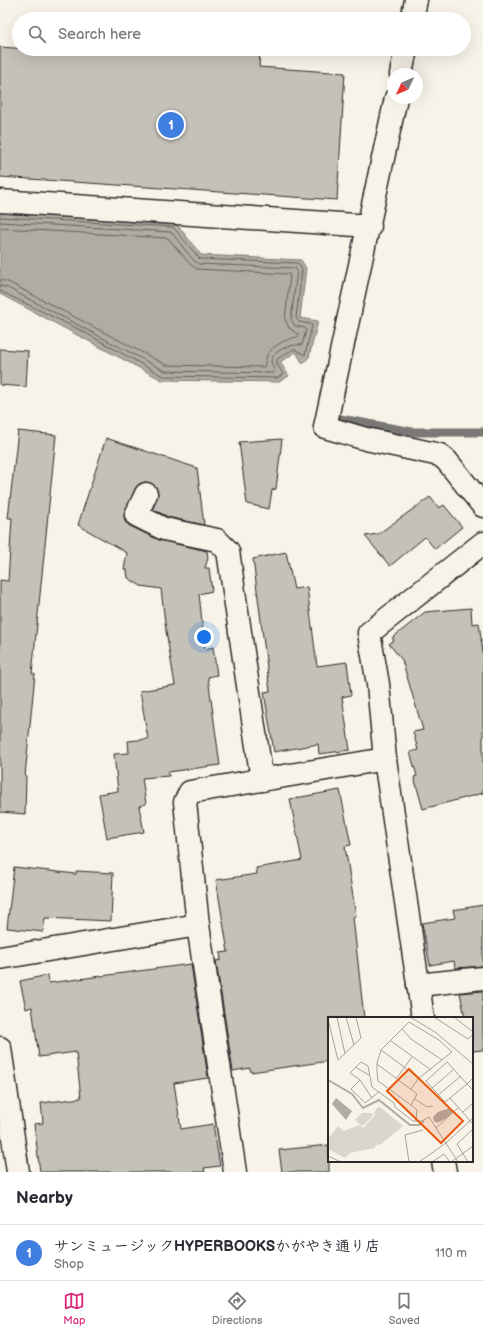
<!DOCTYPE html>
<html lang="en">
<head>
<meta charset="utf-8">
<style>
  :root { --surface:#fff; --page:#f7f7f7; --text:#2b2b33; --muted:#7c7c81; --line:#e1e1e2; --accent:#db2777 }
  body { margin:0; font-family:"Balsamiq Sans","Klee One",sans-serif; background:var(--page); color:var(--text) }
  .compass { position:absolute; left:387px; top:68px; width:36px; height:36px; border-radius:50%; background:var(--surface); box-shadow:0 4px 16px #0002; rotate:226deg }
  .you { position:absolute; left:204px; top:637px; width:14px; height:14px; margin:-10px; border:3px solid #fff; border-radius:50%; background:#1a73e8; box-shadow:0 0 0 6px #1a73e833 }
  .badge { display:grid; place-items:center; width:26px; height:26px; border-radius:50%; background:var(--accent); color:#fff; font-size:13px; font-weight:700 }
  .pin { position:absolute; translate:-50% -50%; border:2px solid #fff; box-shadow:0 1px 4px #0006 }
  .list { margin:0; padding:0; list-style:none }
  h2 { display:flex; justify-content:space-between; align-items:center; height:52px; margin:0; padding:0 16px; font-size:17px }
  h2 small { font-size:13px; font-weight:400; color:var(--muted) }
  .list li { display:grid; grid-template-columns:26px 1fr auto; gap:12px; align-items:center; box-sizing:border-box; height:56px; padding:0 16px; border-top:1px solid var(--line) }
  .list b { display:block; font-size:15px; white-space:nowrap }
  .list p { margin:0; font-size:13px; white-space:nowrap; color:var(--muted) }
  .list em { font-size:13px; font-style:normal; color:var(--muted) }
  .icon { flex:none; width:22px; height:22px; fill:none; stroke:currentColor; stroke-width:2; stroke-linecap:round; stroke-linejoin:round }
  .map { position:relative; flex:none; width:483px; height:1172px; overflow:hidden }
  .search { position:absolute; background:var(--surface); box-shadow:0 4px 16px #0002; left:12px; right:12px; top:12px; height:44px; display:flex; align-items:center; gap:10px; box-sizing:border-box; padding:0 14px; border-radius:22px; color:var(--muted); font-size:15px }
  .sheet { height:108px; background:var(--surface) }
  nav { display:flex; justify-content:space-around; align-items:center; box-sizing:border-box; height:56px; border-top:1px solid var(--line); background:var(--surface); font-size:11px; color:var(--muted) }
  nav a { display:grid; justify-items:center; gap:2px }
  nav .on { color:var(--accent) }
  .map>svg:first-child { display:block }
  .water { fill:#afaca4; stroke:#7a7874 }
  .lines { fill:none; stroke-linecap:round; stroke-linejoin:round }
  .shore { stroke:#605f5b; stroke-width:1 }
  .stream { stroke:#7a7874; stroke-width:9 }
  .building { fill:#c4c1b9; stroke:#2b2b2b }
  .street-casing { stroke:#2b2b2b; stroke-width:25 }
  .street { stroke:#f7f3e8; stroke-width:22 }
  .inset-river { fill:none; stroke:#afaca4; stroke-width:2 }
  .inset-road { fill:none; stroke:#a5a39c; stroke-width:1 }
  .view { fill:#e8590c; fill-opacity:0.15; stroke:#e8590c; stroke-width:2 }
  .inset-edge { fill:none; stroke:#2b2b2b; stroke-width:2 }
</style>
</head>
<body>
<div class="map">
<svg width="483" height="1172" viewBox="0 0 483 1172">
  <rect width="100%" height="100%" fill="#f7f3e8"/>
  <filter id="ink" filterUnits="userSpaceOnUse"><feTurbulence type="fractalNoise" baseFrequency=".025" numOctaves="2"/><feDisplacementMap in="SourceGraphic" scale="8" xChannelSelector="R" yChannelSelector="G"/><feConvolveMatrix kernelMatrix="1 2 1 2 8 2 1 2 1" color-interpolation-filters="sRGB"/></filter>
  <g filter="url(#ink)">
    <path class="water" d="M0,213L176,223L201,255L301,260L306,268L300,318L318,321L309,357L303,364L296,352L280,362L289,376L279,382L162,380L0,294Z"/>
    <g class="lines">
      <g class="shore">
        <path d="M0,217L173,227L200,259L298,263L302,270L296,318L299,322L311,324L312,326L305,355L294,349L277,359V364L283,374L278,378L163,376L82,331L0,291"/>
        <path d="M0,222L171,232L194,261L199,264L295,268L297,271L291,319L295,326L305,328L306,330L302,345C292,344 273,349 271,362L275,371L273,373L165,371L6,287L0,286"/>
        <path d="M0,228L168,238L190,264L197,269L289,274L290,276L285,319L289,328L299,335L298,337C288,338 272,346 267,355C265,359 266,363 264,367L166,365L8,282L0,280"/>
      </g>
      <path class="stream" d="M341,419L412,432H483"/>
    </g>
    <g class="building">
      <path d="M0,47L80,53V49H230L260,51L259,67L345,73L337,200L0,177Z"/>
      <path d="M0,349L28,351L26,387L0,385Z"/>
      <path d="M18,431L56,435L32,674H35L25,776H26L25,814L0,812V580L8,581L12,518H8Z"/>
      <path d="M106,438L197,468L204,525L168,517L153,509L158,493L156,487L151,483L145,482L139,484L135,489L124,516L125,522L130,526L159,540L207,551L208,558L205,568H209L212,591L199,594L205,649L213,647L217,675L208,677L220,765L168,772L169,776L142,778L146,804L139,806L144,832L107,838L99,794L118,791L114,754L129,753L128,741L148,739L140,691L175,685L166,631L161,589L141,586L128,578L127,570L124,569L127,553L78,525Z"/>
      <path d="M282,439L276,489L272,490L269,509L247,504L239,442Z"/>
      <path d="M430,497L439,508L444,505L462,527L435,549L425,537L390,566L365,536L378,534Z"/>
      <path d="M286,552L294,589L307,587L317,666L347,662L351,695L342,697L350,750L319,754L318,744L274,752L264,692L270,691L253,559Z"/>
      <path d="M471,608L472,624L479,623L483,653V793L423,809L414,777L417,776L410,752L418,750L413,732L423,730L402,660L389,644L394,640L392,638L425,612Z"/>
      <path d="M340,790L351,845L345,846L356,916L353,917L364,1018H329V1061L251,1072L250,1068L233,1071L216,961L221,960L220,953L228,952L216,880L257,874L256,868L302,860L290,799Z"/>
      <path d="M14,867L76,874V871L113,873L111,921L45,918L43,932L7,928Z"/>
      <path d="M483,905V966L455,968L454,961L430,965L422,923L455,918L453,910Z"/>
      <path d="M191,964L208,1078L174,1083L181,1129L213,1124L220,1166L204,1168L205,1172H40L34,1124L43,1123L41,1103L81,1098L76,1052L39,1057L32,1007L26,1009L20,981L48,975L49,983Z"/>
      <path d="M483,991V1050L472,1051V1018H465L460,993Z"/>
      <path d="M329,1145V1172H282L279,1150Z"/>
    </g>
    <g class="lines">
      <g class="street-casing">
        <g id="street">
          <path d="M412,19L416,0"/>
          <path d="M401,74L406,49"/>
          <path d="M396,98L325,427L366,439L440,455L447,461L483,506"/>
          <path d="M0,201L370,226"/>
          <path d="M146,494L136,515L164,529L217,540L228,551L262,780"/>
          <path d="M385,759L378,684L369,633L483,543"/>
          <path d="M0,958L198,925"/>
          <path d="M418,985L483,978"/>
          <path d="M0,1048L18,1172"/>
          <path d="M443,1161L445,1172"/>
          <path d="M235,1172L198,925L185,802L190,792L385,759L423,1018"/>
        </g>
      </g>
      <use href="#street" class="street"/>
    </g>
  </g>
  <g transform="translate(328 1017)">
    <rect width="145" height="145" fill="#f7f3e8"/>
    <path d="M52,90L75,109L53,127L47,129V131L22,136L17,141L0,132V122L10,109L16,114L31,108L35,111L47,98L46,95L49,91ZM34,96H44L45,99L34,109L27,103Z" fill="#dad6cc"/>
    <path d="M8,81L24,94L18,103L4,87ZM122,91L125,95L117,102L109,106L106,104L105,100L110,95Z" fill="#afaca4"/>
    <path class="inset-river" d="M0,63L24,77L35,91L51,83L82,108H91L96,104"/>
    <path class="inset-road" d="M9,0L17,37M18,0L26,28M82,0L107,15L145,47M106,0L140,22L145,17M126,0L145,15M0,2L10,43L33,21L28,0M74,12L83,22L114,43M63,24L103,53M53,33L91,61M49,47L89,77L83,88L50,64L49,55V46L53,33L81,5L111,23L124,35L91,61L83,72M27,50L41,58M145,61L139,67L122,81L117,85L98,64L119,45L139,67L145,73M68,62L84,40M32,63L22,56L33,45L40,49L44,70L66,86L67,90L85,104H94L101,100L130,145M104,71L126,52M110,78L133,59M44,81L32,63L23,72L37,86L51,75M122,81L145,107M87,82L99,90L105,89M83,88L89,93L88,104M135,95L145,86M108,111L130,91M0,139L13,145M81,145L77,118L95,113M91,145L118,126L145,101M104,145L116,137L122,145M123,145L145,129M140,145L129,127L145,112"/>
    <path class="view" d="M81,52L135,104L113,126L59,74Z"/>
    <rect width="145" height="145" class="inset-edge"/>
  </g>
</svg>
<svg class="compass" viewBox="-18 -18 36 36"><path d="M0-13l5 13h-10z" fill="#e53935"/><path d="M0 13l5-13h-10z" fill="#7c7c81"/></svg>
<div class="you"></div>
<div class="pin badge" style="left:171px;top:125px;background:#3f7fe0">1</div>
<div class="search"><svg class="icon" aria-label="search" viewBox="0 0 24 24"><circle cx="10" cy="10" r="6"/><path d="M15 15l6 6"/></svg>Search here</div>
</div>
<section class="sheet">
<h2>Nearby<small></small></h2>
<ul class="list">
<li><span class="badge" style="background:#3f7fe0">1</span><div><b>サンミュージックHYPERBOOKSかがやき通り店</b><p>Shop</p></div><em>110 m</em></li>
</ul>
</section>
<nav>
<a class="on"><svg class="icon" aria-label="map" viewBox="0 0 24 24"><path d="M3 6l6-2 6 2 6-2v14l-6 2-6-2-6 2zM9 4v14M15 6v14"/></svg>Map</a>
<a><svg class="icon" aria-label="directions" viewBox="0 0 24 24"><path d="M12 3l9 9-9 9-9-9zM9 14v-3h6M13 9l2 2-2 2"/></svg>Directions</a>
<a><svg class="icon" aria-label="saved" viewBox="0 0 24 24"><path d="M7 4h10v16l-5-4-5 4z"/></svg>Saved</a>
</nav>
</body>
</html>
